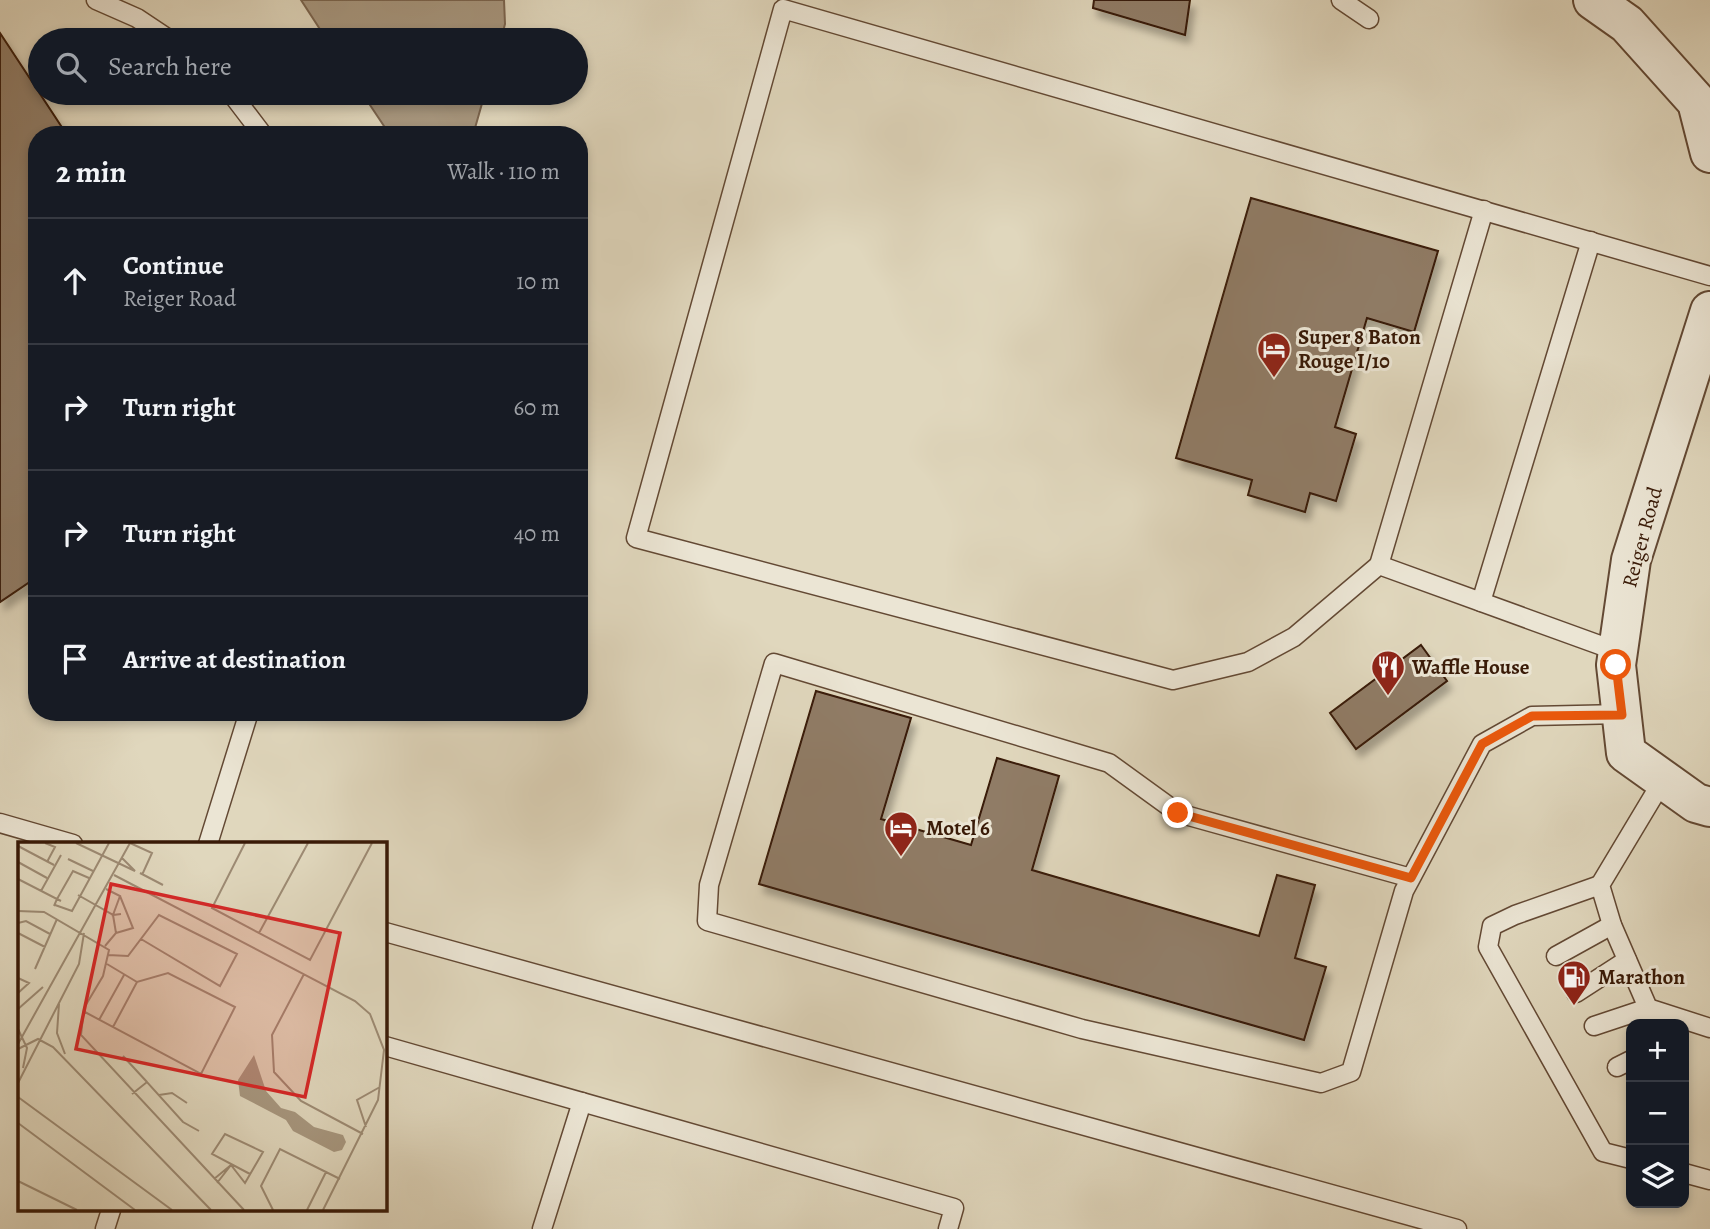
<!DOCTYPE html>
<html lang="en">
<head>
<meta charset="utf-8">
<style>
  :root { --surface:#171b24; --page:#242831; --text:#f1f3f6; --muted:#9ea1a6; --line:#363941 }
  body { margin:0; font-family:Alegreya,serif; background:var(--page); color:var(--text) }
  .controls { position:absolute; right:21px; bottom:21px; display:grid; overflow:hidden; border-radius:14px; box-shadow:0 4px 10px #0003 }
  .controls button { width:63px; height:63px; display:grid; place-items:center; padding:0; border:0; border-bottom:2px solid var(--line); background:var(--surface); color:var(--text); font:35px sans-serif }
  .stop { position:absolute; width:21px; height:21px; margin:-16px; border:5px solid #ea580c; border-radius:50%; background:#fff }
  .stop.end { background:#ea580c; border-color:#fff; box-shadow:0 2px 7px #0008 }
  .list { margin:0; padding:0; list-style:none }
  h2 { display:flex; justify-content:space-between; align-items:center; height:91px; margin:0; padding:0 28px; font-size:30px }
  h2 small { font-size:23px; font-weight:400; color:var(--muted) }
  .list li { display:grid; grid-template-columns:46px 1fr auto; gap:21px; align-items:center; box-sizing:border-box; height:126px; padding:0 28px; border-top:2px solid var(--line) }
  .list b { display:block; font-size:26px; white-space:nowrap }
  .list p { margin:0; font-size:23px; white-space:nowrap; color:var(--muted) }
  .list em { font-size:23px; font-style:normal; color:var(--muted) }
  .icon { flex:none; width:38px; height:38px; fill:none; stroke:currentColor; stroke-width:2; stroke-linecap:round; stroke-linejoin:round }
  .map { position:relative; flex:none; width:1710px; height:1229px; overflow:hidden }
  .search { position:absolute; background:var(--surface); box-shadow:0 4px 10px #0003; left:28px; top:28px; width:560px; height:77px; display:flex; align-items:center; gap:18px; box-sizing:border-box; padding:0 24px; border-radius:38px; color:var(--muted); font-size:26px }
  .panel { position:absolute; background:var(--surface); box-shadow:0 4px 10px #0003; left:28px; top:126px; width:560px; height:595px; border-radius:28px }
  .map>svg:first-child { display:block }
  .water { fill:#a7977f; stroke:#7b654f; stroke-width:2 }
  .building { fill:#907c66; stroke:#391a07; stroke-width:2; filter:url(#shadow) }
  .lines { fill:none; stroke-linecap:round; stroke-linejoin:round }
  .service-casing { stroke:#634934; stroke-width:21 }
  .tertiary-casing { stroke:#634934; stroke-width:42 }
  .service { stroke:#ebe5d4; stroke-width:18 }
  .tertiary { stroke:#ebe5d4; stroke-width:38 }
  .route { stroke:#ea580c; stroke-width:9 }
  .labels { text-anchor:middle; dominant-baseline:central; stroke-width:6; stroke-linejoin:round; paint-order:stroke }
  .poi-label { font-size:21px; font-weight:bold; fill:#391a07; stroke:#ebe5d4; text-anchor:start }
  .street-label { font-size:21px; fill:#391a07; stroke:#ebe5d4 }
  .inset-road { fill:none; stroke:#9d8b74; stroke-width:2 }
  .view { fill:#d62828; fill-opacity:0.15; stroke:#d62828; stroke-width:3.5 }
  .inset-edge { fill:none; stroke:#391a07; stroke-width:3.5 }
</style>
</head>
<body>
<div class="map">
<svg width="1710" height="1229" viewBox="0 0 1710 1229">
  <defs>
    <filter id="shadow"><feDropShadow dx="4.5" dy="8" stdDeviation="3.5" flood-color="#0004"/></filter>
  </defs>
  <rect width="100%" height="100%" fill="#e0d7bd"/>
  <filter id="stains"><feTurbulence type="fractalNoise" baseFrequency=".00286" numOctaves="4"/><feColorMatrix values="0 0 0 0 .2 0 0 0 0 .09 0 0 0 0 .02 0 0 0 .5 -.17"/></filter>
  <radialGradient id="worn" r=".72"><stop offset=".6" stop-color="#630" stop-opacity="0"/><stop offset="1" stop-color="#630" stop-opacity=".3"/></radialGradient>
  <g class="water">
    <path d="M301,0H504L505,24L501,40H327Z"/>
    <path d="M362,93H485L473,135H390Z"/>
  </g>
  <g class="building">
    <path d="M1094,0H1190L1185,35L1093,8Z"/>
    <path d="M0,33L67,135H37V577L0,602Z"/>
    <path d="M1251,198L1438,251L1414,332L1367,318L1335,427L1356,434L1336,501L1310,493L1305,512L1248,495L1252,480L1176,458Z"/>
    <path d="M1421,645L1447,681L1356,749L1330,713Z"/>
    <path d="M816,691L911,718L881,819L971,845L997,758L1059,776L1032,870L1259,936L1277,875L1315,885L1295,958L1326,967L1304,1040L759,884Z"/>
  </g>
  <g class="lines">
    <g class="service-casing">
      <g id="service">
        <path d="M96,0L137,18L170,40"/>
        <path d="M1341,0L1369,19"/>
        <path d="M231,93L263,135"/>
        <path d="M1379,565L1484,210"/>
        <path d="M1481,602L1591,241"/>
        <path d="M1619,652L1379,565L1294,637L1248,662L1173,680L636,538L783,9L1710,276"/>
        <path d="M1663,780L1600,885L1612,925L1648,1008L1710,1028"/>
        <path d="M0,823L73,844"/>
        <path d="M208,844L249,712"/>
        <path d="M1411,878L1178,813L1109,763L774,663L709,885L707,921L1082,1029L1321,1083L1351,1072L1404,891L1411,878L1482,744L1532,716L1622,714"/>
        <path d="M1600,885L1515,915L1492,926L1488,947L1603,1152L1631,1159"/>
        <path d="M385,932L1457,1229"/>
        <path d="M1556,956L1612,925"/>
        <path d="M1576,993L1627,960"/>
        <path d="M1594,1026L1648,1008L1646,1024"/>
        <path d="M385,1046L954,1208L948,1229"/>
        <path d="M1617,1067L1631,1060"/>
        <path d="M1684,1173L1710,1180"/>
        <path d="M105,1229L111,1210"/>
        <path d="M542,1229L582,1102"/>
      </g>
    </g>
    <g class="tertiary-casing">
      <g id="tertiary">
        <path d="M1593,0L1627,24L1697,102L1710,153"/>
        <path d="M1710,311L1631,560L1616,665L1626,753L1696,803L1710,807"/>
      </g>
    </g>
    <use href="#service" class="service"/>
    <use href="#tertiary" class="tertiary"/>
  </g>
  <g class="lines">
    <path class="route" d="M1178,813L1411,878L1482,744L1532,716L1622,715L1616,665"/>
  </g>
  <defs>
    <g id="hotel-pin" transform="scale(1.75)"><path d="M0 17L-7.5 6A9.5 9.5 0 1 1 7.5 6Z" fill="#8f2418" stroke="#ebe5d4"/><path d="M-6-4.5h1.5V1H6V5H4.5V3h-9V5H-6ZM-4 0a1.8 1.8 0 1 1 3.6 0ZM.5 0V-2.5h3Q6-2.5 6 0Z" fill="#fff"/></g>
    <g id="restaurant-pin" transform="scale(1.75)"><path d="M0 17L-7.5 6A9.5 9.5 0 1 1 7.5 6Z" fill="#8f2418" stroke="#ebe5d4"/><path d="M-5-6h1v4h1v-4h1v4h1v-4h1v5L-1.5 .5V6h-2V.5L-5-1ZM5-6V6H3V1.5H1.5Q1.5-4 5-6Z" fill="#fff"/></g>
    <g id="fuel-pin" transform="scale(1.75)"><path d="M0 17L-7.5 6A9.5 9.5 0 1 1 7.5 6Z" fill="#8f2418" stroke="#ebe5d4"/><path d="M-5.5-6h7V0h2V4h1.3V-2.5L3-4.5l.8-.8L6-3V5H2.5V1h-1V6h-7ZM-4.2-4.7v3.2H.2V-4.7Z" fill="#fff"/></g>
  </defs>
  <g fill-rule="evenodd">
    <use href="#hotel-pin" x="1274" y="349"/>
    <use href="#restaurant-pin" x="1388" y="667"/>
    <use href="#hotel-pin" x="901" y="828"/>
    <use href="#fuel-pin" x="1574" y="977"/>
  </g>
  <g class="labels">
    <g class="poi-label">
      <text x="1298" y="337">Super 8 Baton<tspan x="1298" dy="24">Rouge I/10</tspan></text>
      <text x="1412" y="667">Waffle House</text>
      <text x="926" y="828">Motel 6</text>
      <text x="1598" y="977">Marathon</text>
    </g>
    <g class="street-label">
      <text transform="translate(1642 537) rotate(-75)">Reiger Road</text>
    </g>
  </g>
  <g transform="translate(18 842)">
    <rect width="369" height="369" fill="#e0d7bd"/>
    <path d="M236,213L248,249L263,266L277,270L296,285L325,293L328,300L324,308L316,310L275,289L268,278L222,254L220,238Z" fill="#a7977f"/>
    <path class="inset-road" d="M27,1L37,5L29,20M58,1L117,29L104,16M112,1L134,11L124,33M227,1L194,66L292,118L354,1M0,4L36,23M50,17L75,29M0,20L29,36M122,31L145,43M96,33L337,159L352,172L366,208L360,258L305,368M0,37L39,57L36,64M88,47L102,54L95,73L103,72M23,49L43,13M60,53L95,73L98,91L87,104M43,59L39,57L55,29L71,36M37,63L54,69L91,1M0,69L26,70L91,108L85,134L66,166L63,193L226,368M0,81L8,79L32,92M0,91L27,105M98,91L115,86L102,54M241,91L290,1M90,113L110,114L141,73L219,112L202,144L123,97M17,127L39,77M286,132L254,193L256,230L283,259L345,292M0,136L11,141L0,151M41,162L39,191L47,212M0,167L25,145M65,169L183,232L217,165L150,131L119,140L89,122M81,178L106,133M95,185L119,140M0,187L9,206L5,226M0,202L112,1M0,207L20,197L35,205L193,368M105,214L129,240M0,241L61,122L66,91M114,252L129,240L165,280L181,289M141,253L154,251L169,261M0,255L154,368M0,281L117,368M348,285L339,258L362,245M213,323L227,341L245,310L207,292L194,312L232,332M196,337L213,323L199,341M0,339L59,368M255,368L243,344L262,307L322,337M289,368L308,330"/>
    <path class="view" d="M93,42L322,91L287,255L58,207Z"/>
    <rect width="369" height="369" class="inset-edge"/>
  </g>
  <rect width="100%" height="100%" filter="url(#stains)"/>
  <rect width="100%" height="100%" fill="url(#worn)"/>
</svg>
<div class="controls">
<button>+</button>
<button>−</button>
<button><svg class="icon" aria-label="layers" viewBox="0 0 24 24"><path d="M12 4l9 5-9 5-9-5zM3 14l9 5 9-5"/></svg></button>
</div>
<div class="stop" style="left:1616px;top:665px"></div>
<div class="stop end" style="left:1178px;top:813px"></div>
<div class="search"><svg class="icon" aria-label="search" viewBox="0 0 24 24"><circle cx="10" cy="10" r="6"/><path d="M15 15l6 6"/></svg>Search here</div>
<section class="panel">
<h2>2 min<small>Walk · 110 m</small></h2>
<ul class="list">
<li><svg class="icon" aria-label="ahead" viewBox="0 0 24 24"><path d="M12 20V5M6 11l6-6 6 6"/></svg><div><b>Continue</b><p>Reiger Road</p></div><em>10 m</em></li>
<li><svg class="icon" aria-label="right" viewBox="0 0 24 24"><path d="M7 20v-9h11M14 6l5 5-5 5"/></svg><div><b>Turn right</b></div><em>60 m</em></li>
<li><svg class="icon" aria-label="right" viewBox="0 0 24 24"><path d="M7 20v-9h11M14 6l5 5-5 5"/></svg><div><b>Turn right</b></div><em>40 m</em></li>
<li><svg class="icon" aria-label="arrive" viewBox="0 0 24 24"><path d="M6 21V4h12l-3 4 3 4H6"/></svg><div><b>Arrive at destination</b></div></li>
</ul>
</section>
</div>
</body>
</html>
